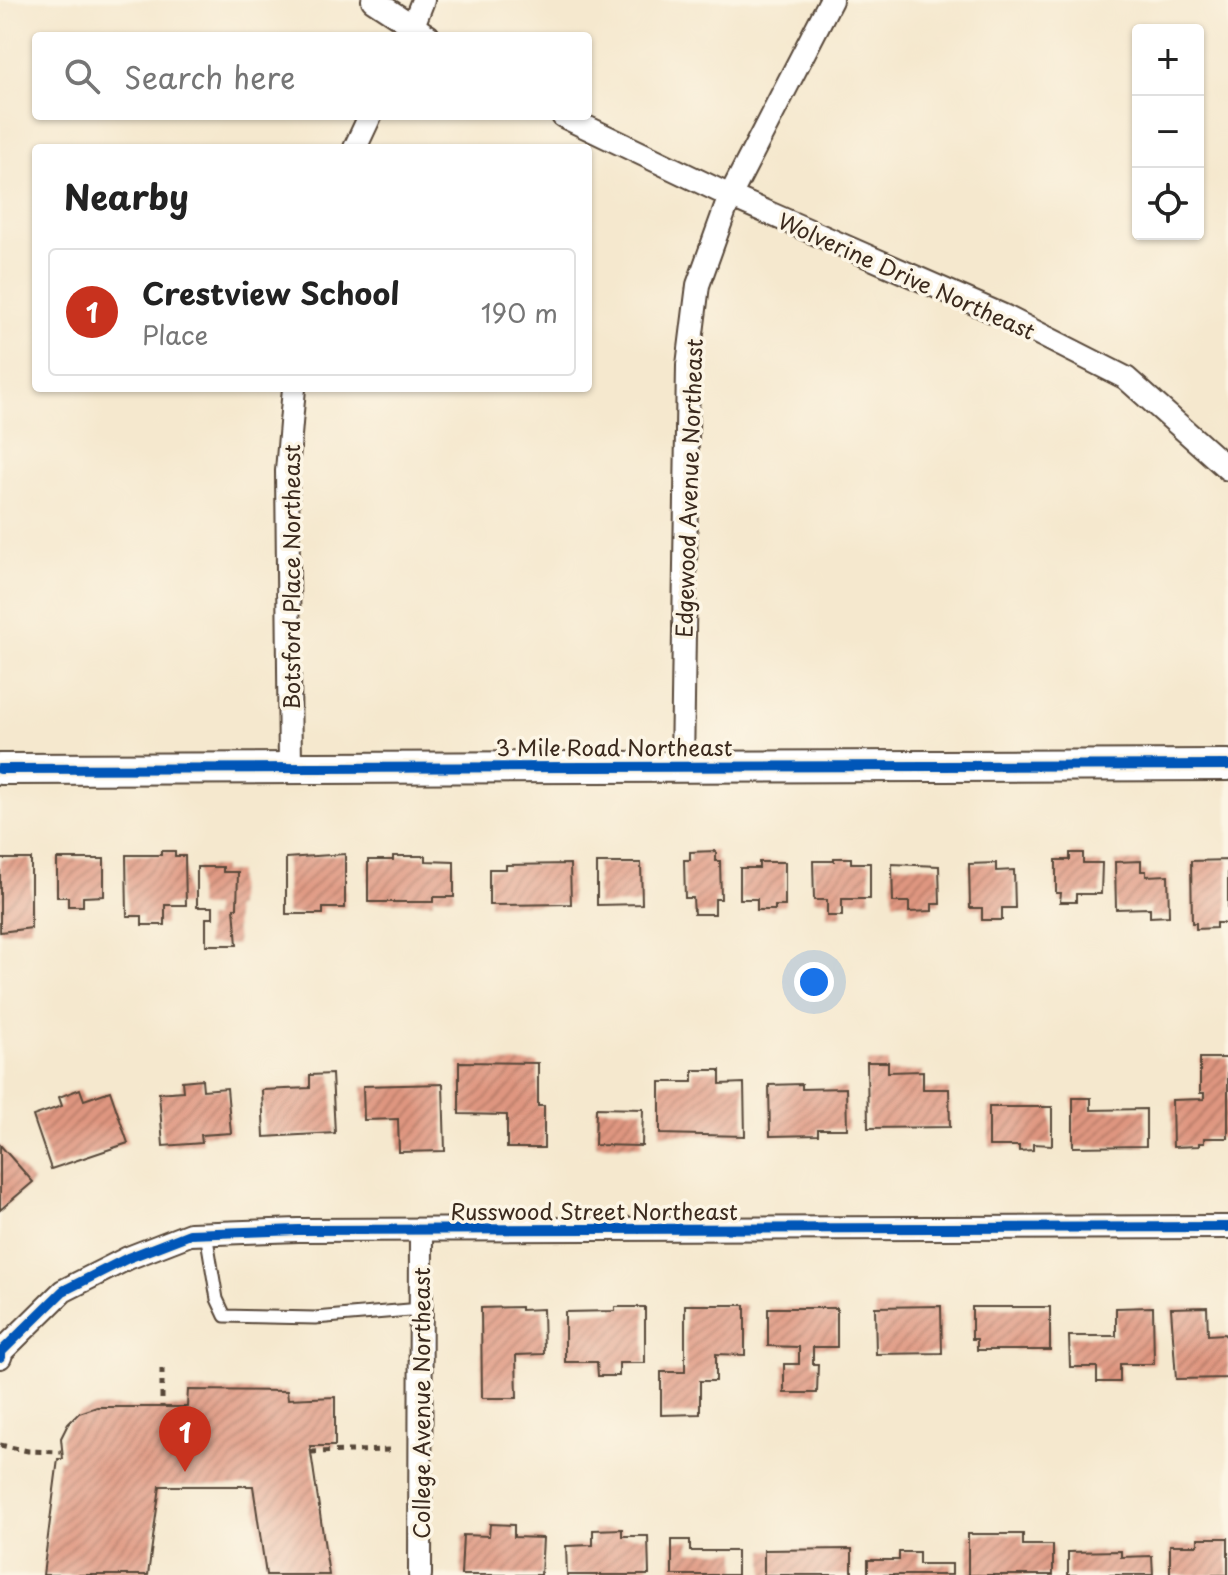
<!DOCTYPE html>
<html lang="en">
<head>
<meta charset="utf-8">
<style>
  :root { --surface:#fff; --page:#f6f6f6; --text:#222; --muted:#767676; --line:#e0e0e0; --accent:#c8321e }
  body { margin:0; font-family:"Playpen Sans",sans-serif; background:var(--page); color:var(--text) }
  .controls { position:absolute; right:24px; top:24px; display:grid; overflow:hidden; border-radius:8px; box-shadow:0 2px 6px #0004 }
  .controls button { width:72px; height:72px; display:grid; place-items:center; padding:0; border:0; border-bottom:2px solid var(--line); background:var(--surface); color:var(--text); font:40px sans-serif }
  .you { position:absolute; left:814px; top:982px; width:28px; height:28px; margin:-20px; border:6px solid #fff; border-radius:50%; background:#1a73e8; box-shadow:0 0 0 12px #1a73e833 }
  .badge { display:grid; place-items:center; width:52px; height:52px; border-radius:50%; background:var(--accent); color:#fff; font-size:26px; font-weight:700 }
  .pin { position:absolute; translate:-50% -66px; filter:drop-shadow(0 2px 4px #0008) }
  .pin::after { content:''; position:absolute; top:42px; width:28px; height:24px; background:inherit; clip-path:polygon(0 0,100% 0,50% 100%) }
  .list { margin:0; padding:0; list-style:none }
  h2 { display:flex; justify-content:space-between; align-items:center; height:104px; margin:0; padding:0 32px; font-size:34px }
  h2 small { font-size:26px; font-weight:400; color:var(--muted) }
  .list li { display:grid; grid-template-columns:52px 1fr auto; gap:24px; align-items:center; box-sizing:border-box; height:128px; margin:0 16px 16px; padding:0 16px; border:2px solid var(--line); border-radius:8px }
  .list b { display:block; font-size:30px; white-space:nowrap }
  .list p { margin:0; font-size:26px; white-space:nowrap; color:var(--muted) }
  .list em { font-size:26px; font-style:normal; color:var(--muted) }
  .icon { flex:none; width:44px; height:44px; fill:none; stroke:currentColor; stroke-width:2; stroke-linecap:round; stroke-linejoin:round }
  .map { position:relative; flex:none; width:1228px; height:1575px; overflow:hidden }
  .search { position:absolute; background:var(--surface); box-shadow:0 2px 6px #0004; left:32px; top:32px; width:560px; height:88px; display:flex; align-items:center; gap:20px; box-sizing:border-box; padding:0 28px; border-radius:8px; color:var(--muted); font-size:30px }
  .panel { position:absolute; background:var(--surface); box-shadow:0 2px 6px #0004; left:32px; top:144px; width:560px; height:248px; border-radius:8px }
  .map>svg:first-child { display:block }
  .building { fill:url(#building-hatch) }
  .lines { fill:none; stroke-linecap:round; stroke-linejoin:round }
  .service-casing { stroke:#574638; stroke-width:15 }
  .minor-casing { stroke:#574638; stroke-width:26 }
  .secondary-casing { stroke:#574638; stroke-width:34 }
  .path { stroke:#574638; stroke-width:5; stroke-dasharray:6 6; stroke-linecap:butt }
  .service { stroke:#fff; stroke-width:11 }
  .minor { stroke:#fff; stroke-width:22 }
  .secondary { stroke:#fff; stroke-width:30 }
  .cycleway-casing { stroke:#fcf5e5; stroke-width:15 }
  .cycleway { stroke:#0057b8; stroke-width:10 }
  .labels { text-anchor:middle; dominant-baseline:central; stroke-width:7; stroke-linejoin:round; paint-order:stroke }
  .street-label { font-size:22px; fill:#3b2a1e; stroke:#fcf5e5 }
</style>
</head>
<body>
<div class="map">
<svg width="1228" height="1575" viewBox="0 0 1228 1575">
  <defs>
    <pattern id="building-hatch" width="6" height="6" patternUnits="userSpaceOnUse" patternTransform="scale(2)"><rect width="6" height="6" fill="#df9680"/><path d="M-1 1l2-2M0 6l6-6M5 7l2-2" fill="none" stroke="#b67b68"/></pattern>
  </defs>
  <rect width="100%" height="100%" fill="#fcf5e5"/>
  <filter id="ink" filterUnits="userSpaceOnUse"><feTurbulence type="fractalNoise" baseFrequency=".0125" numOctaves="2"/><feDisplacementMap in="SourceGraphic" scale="16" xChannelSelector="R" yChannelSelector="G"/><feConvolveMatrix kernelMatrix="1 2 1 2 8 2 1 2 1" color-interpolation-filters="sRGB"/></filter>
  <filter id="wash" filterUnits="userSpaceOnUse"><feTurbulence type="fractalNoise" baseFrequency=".006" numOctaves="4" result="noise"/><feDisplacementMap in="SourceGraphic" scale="32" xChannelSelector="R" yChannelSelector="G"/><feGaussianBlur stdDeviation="1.8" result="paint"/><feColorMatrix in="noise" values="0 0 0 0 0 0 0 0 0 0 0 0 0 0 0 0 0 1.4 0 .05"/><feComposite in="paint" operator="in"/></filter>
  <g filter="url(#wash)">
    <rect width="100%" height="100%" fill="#f5e8ce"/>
    <g id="blocks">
      <g class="building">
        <path d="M161,851H175V856H185L186,905H165V925H142V916H127L126,855H161Z"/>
        <path d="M716,851V861H720L721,899H715V914H694L693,898H685L684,860H690V852Z"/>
        <path d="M1070,853H1083V863H1102L1101,894H1076V902H1060L1061,893H1056V860H1070Z"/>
        <path d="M345,854V908H323V914H286V858Z"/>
        <path d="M393,856H426V861L454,862V897H433V902H368V860H393Z"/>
        <path d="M834,858H851V863H870V899H842V916H827V900H814L813,861H834Z"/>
        <path d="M0,859H31V928L0,932Z"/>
        <path d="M57,859H104V896L83,897V906H68V897H57Z"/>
        <path d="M1228,860V923H1216V928L1196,929V923H1192L1191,861Z"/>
        <path d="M1141,861V871H1146V876L1168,875L1169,916L1150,917V908L1116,909L1115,862Z"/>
        <path d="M759,862H785V906H775V910H757V899H740V868H759Z"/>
        <path d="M597,863H641L642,904L597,905Z"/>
        <path d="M996,863V871L1014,870L1015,908H1002V920H982V908H970L969,864Z"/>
        <path d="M570,864L571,904L489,905V869H506V865Z"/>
        <path d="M892,864L939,866L940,904H932V911L909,912V902H893Z"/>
        <path d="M197,867H223V872H238L237,908H234L237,945H206V918H213V907H197Z"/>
        <path d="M1200,1058H1228V1138H1204V1143H1199V1146L1173,1147L1172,1100L1204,1099V1093H1200Z"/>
        <path d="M459,1062L538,1063V1106H544V1148H507V1115L459,1114Z"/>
        <path d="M867,1062H888V1072L923,1071V1089H949L950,1127L868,1128Z"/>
        <path d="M693,1070H720V1084L744,1083L745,1136L660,1134V1082H693Z"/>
        <path d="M332,1074L335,1133L264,1137L262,1090L310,1088V1075Z"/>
        <path d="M202,1079L203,1090L227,1088L231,1133L201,1135L202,1143L163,1146L159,1093L183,1091L182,1081Z"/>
        <path d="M443,1084L445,1151L399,1152L398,1119L364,1120L363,1086Z"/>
        <path d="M802,1084V1089L846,1088L847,1129H818V1135L770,1136L769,1085Z"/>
        <path d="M80,1089L84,1100L110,1091L128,1143L51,1169L33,1116L62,1106L59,1097Z"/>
        <path d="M1073,1098H1091V1110L1146,1109V1146L1073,1147Z"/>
        <path d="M989,1107H1052V1145L1033,1144V1150L1019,1151V1146H989Z"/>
        <path d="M596,1108L643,1109L642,1146L595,1145Z"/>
        <path d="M0,1145L33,1182L0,1210Z"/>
        <path d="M685,1305H745V1355L716,1354V1381H700V1414L661,1415V1372H685Z"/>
        <path d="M941,1306L942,1353L876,1354L875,1307Z"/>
        <path d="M521,1307V1310L543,1309L544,1354L516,1355L517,1398H482L481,1308Z"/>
        <path d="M615,1307H645V1363H619V1376H598L597,1362H565V1312L615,1311Z"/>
        <path d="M972,1307H1050V1350H977V1339H972Z"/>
        <path d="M1153,1307L1154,1364H1120V1382H1097V1367H1070L1069,1336H1116V1308Z"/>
        <path d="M1207,1307L1208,1335L1224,1334L1228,1338V1378L1176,1379L1171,1308Z"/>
        <path d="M768,1308H837V1347H813V1364H818L817,1393H784V1364H799V1347L768,1346Z"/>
        <path d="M188,1390L287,1391L288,1399L335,1397V1446H310L329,1575H266L253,1486H160L148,1575H43L58,1459H63L61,1438L68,1424L79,1413L97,1407H187Z"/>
        <path d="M490,1524L514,1525V1537L543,1538L541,1575H461L463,1535L489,1536Z"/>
        <path d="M622,1529V1536H648L649,1575H567L566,1546L593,1545V1530Z"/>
        <path d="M968,1534H1023V1545H1053V1575H968Z"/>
        <path d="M1198,1538H1228V1575H1170V1545H1198Z"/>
        <path d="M672,1540H690V1551H737V1575H672Z"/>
        <path d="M852,1549V1575H764V1550Z"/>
        <path d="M1121,1551V1557L1152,1556L1153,1575H1068V1552Z"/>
        <path d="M899,1552H919V1564H952V1575H868V1560H899Z"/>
      </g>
    </g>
  </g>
  <g filter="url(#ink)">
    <use href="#blocks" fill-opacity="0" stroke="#574638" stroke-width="2"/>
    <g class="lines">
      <g class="service-casing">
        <path id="service" d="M206,1233L217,1299L225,1316L315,1318L421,1309"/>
      </g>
      <g class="minor-casing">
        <g id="minor">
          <path d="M373,0L428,36"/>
          <path d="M409,36L423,0"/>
          <path d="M563,116L730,196L1006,317L1126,378L1228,469"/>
          <path d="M355,148L370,116"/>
          <path d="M682,766L688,365L698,285L730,196L831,0"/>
          <path d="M290,767L287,471L294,388"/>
          <path d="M0,1357L2,1351L63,1291L128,1258L190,1234L298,1230L1228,1227"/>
          <path d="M420,1575L421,1230"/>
        </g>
      </g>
      <g class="secondary-casing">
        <path id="secondary" d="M0,769L1228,765"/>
      </g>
      <g class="path">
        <path d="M162,1369V1407"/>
        <path d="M0,1445L28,1451L61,1452"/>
        <path d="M311,1452L390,1450"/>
      </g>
      <use href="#service" class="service"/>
      <use href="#minor" class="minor"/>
      <use href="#secondary" class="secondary"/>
      <g class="cycleway-casing">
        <g id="cycleway">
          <path d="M0,769L1228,765"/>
          <path d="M0,1357L2,1351L63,1291L128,1258L190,1234L298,1230L1228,1227"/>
        </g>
      </g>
      <use href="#cycleway" class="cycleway"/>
    </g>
  </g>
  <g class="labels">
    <g class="street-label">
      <text transform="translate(907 275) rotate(24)">Wolverine Drive Northeast</text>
      <text transform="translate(688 488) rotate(-88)">Edgewood Avenue Northeast</text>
      <text transform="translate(290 577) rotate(-90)">Botsford Place Northeast</text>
      <text x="614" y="746">3 Mile Road Northeast</text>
      <text x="594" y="1210">Russwood Street Northeast</text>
      <text transform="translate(420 1403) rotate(-90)">College Avenue Northeast</text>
    </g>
  </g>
</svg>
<div class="controls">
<button>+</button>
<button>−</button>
<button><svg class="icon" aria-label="locate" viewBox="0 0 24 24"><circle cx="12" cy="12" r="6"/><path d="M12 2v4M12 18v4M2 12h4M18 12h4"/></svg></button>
</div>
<div class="you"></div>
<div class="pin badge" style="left:185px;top:1472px">1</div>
<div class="search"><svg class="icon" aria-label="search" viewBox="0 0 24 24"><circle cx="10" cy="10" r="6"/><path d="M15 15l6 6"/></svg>Search here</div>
<section class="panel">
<h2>Nearby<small></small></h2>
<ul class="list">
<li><span class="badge">1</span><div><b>Crestview School</b><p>Place</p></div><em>190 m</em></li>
</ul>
</section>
</div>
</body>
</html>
